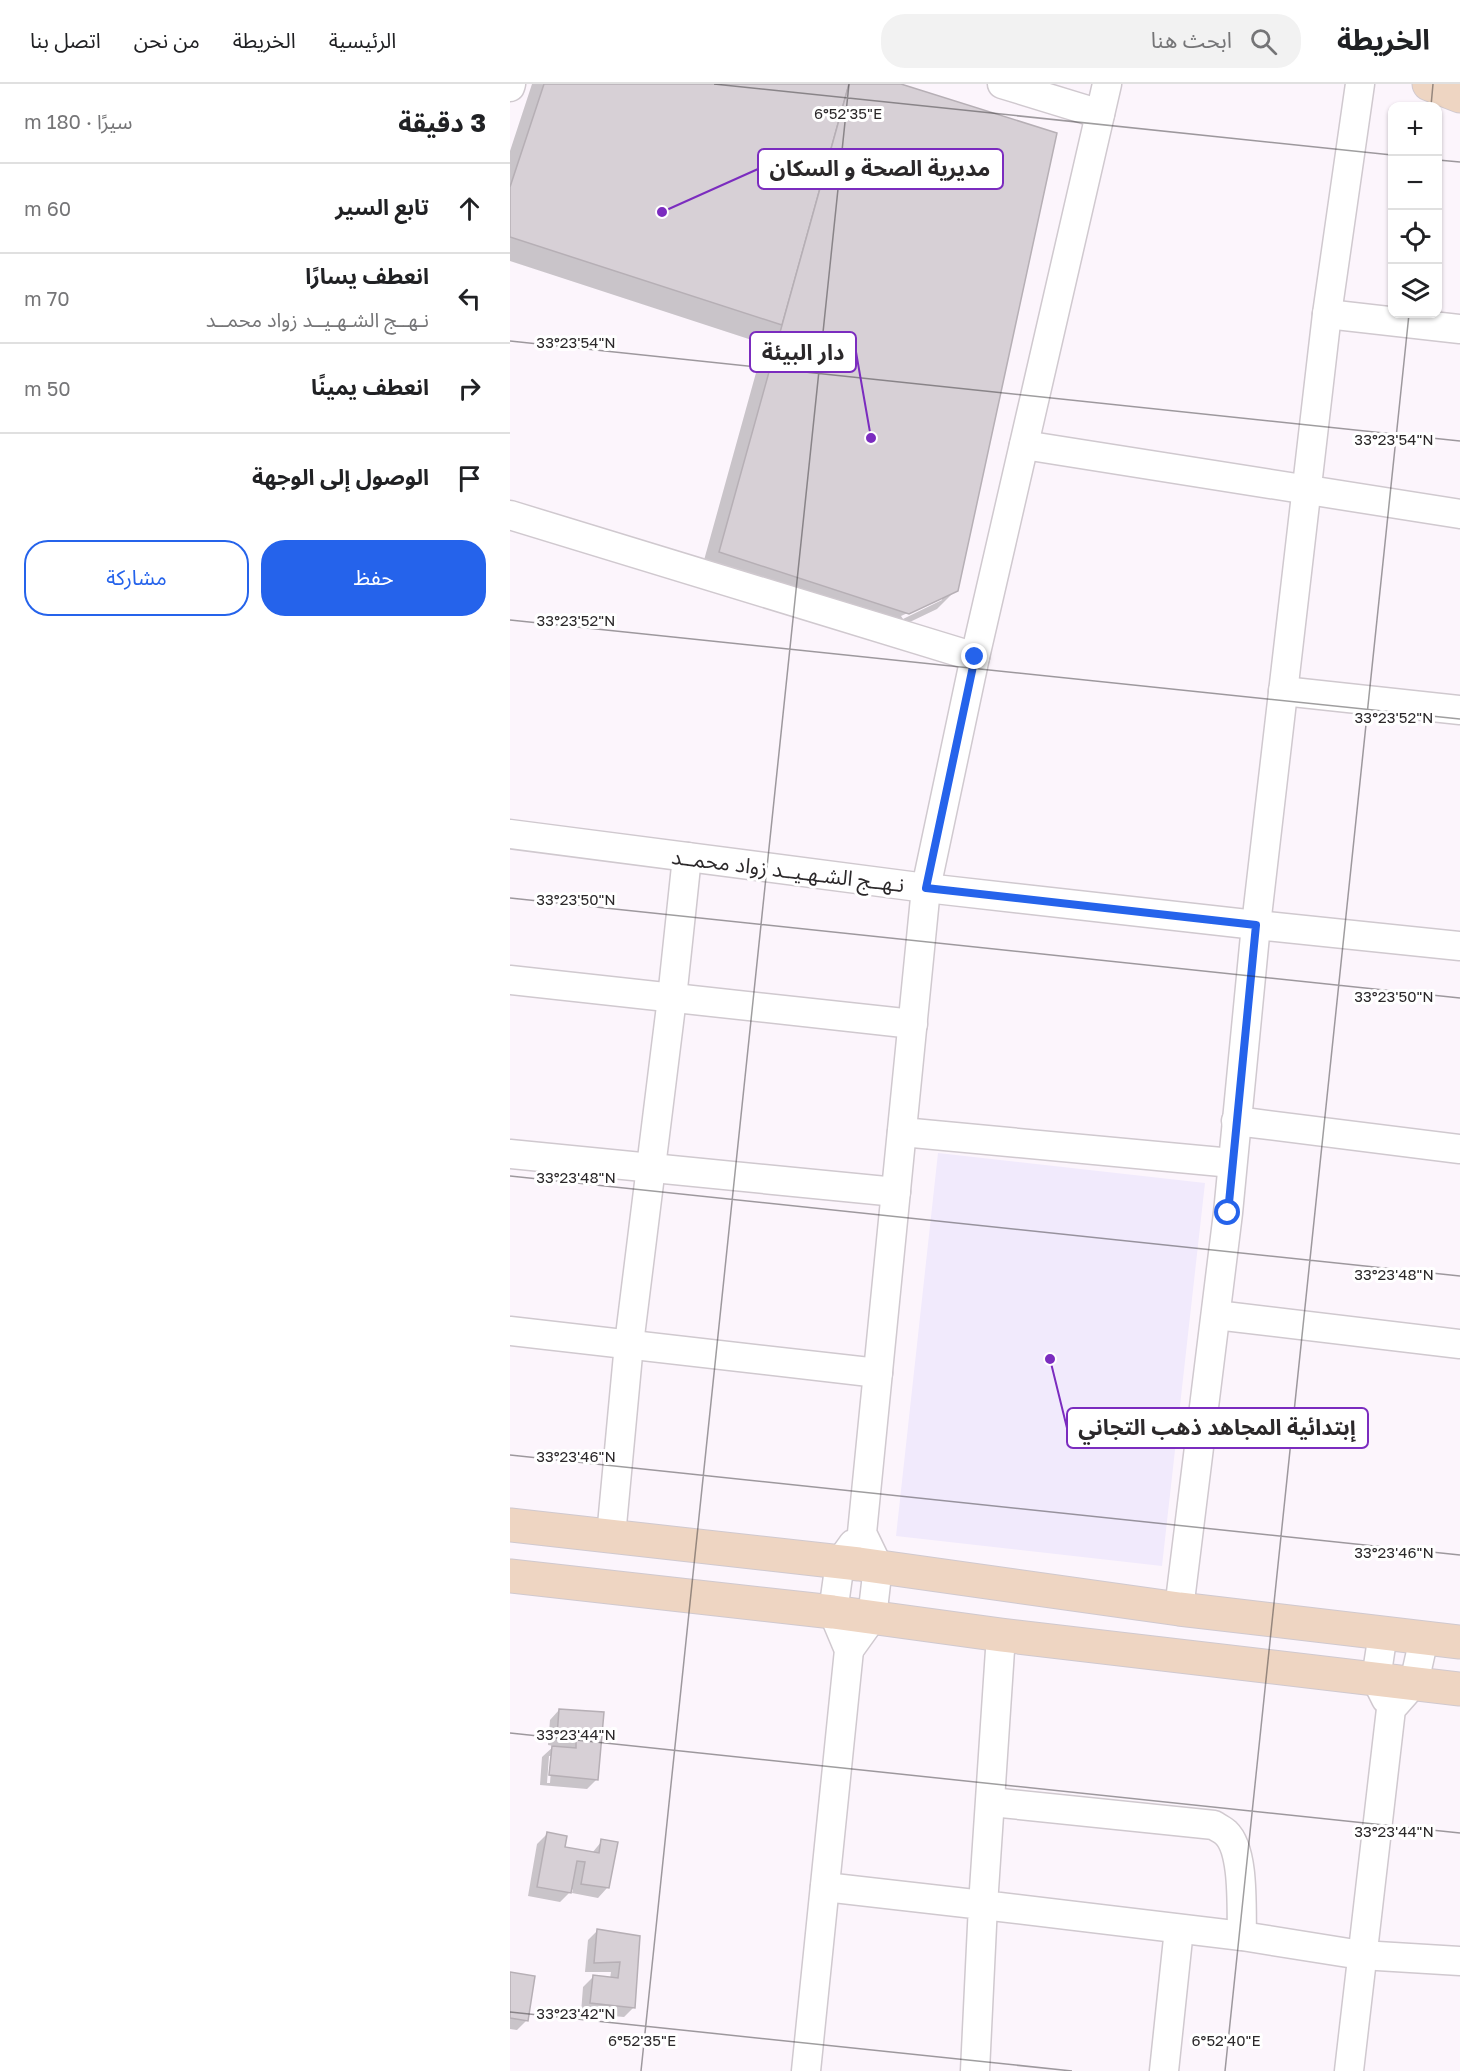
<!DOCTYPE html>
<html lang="ar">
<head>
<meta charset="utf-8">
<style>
  :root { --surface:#fff; --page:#f2f2f2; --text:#202124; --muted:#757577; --line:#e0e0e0; --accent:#2563eb }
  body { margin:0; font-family:"Golos Text","Noto Sans Arabic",sans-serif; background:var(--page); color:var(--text); direction:rtl }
  .controls { position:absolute; right:18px; top:18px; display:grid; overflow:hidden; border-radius:12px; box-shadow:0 2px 4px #0004 }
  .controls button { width:54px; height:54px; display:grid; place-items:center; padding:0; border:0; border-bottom:2px solid var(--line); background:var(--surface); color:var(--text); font:30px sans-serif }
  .stop { position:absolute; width:18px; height:18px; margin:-14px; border:4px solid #2563eb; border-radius:50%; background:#fff }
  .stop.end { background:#2563eb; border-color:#fff; box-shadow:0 2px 6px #0008 }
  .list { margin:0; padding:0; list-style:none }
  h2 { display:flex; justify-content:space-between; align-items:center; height:78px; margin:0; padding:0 24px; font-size:26px }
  h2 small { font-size:20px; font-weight:400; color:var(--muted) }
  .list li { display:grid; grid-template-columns:39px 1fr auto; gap:18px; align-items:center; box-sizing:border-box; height:90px; padding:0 24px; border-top:2px solid var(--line) }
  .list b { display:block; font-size:22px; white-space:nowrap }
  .list p { margin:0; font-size:20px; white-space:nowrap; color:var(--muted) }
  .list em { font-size:20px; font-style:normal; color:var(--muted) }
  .actions { display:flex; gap:12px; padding:18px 24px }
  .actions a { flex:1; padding:14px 0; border:2px solid var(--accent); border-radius:24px; text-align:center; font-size:21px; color:var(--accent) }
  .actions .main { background:var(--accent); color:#fff }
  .icon { flex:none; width:33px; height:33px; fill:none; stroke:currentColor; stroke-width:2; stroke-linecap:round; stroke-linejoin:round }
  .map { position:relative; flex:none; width:950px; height:1987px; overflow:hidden; direction:ltr }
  header { display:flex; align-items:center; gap:36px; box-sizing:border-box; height:84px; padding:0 30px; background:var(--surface); border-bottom:2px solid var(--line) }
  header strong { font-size:28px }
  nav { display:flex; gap:33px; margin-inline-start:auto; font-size:21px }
  .search { width:420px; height:54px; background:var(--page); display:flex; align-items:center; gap:15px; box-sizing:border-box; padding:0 21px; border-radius:24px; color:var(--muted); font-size:22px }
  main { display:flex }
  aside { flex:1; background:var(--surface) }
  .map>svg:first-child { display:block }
  .education { fill:#f1eafc }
  .shadow { fill:#0003; fill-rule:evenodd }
  .building { fill:#d7d0d6; stroke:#b6afb5; stroke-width:1.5 }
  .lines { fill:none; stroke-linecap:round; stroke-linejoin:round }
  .street-casing { stroke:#d0c9cf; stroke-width:31 }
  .secondary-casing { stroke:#d0c9cf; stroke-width:35 }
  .street { stroke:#fff; stroke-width:28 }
  .secondary { stroke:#eed5c2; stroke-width:33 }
  .route { stroke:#2563eb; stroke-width:8 }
  .ticks { fill:none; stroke:#2b282a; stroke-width:1.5; stroke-opacity:0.45 }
  .labels { text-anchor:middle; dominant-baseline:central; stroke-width:6; stroke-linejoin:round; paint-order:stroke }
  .street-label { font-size:21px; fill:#2b282a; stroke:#fff }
  .ticks-label { font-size:15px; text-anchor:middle; fill:#2b282a; stroke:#fff; stroke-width:6; stroke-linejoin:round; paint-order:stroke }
  .leader { fill:none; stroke:#7b2cbf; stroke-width:2 }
  .callout-dot { fill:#7b2cbf; stroke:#fff; stroke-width:2 }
  .callout { fill:#fff; stroke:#7b2cbf; stroke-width:2 }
  .callout-label { font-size:22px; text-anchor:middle; font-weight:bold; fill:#2b282a }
</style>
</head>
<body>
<header>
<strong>الخريطة</strong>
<div class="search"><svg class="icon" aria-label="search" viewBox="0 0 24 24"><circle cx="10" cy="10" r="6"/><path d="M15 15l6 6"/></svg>ابحث هنا</div>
<nav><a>الرئيسية</a><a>الخريطة</a><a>من نحن</a><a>اتصل بنا</a></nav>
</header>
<main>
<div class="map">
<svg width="950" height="1987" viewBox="0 0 950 1987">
  <rect width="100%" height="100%" fill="#fcf5fc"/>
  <path class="education" d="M428,1069L695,1099L652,1482L386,1452Z"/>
  <g class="shadow">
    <path d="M22,0H386L446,506L427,525L379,548L191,487L254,260L0,177V67ZM432,513V516L393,535L391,532Z"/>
    <path d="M49,1626L92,1629L87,1695L77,1705L30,1701L32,1673L44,1662L38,1661L40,1636ZM39,1672H42L40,1699H37Z"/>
    <path d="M37,1750L54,1764L82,1769L92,1757L97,1804L88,1814L62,1809L63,1805L50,1818L18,1812L27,1760Z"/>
    <path d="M88,1846L128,1854L124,1923L114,1933L71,1929L73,1903L83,1893L100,1895L101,1888H75L78,1856Z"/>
    <path d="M0,1890L17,1936L7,1946L0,1945Z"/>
  </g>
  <g class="building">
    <path d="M34,0H339L272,241L0,153V103Z"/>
    <path d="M339,0H391L547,49L448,507L399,530L209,468Z"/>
    <path d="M49,1625L94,1628L88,1696L39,1691L42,1662L66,1664V1653L47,1652Z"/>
    <path d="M37,1748L57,1752L55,1763L89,1769L91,1755L108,1758L99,1804L71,1800L75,1778L67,1777L61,1809L27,1803Z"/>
    <path d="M87,1845L130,1852L125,1924L80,1919L83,1891L108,1894L110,1878L84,1879Z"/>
    <path d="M0,1888L25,1892L18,1937L0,1934Z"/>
  </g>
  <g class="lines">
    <g class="street-casing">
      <g id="street">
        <path d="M492,0L590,30"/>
        <path d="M0,3L1,0"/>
        <path d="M817,230L950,245"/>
        <path d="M514,361L950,430"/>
        <path d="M0,431L465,573"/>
        <path d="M773,607L950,626"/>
        <path d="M0,750L416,804L746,841L950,862"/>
        <path d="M0,896L403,940"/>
        <path d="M726,1037L950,1065"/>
        <path d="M392,1048L722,1079"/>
        <path d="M0,1070L386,1108"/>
        <path d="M706,1231L950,1260"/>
        <path d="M0,1247L368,1289"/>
        <path d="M101,1452L119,1260L162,914L177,773"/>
        <path d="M669,1525L718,1129L746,841L817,230L850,0"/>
        <path d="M873,1549L866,1595L876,1615"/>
        <path d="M491,1551L473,1821L732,1852L851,1871L950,1877"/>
        <path d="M339,1566L362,1534L368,1482L352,1449L416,804L465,573L597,0"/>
        <path d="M481,1718L704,1741C708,1744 713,1746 716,1749C735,1767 731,1826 732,1852"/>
        <path d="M315,1803L473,1821L465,1987"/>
        <path d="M296,1987L339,1566L323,1528L330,1478L343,1460"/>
        <path d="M654,1987L669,1845"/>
        <path d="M839,1987L881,1625L904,1599L914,1554"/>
      </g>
    </g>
    <g class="secondary-casing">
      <g id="secondary">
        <path d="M919,0L950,12"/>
        <path d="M0,1441L349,1480L669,1525L950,1558"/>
        <path d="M0,1492L323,1528L491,1551L950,1605"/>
      </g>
    </g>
    <use href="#street" class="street"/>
    <use href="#secondary" class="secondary"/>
  </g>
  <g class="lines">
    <path class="route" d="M465,573L416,804L746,841L718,1129"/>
  </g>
  <path class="ticks" d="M204,0L882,71M921,22L923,0M928,76L950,78M0,257L950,357M0,536L950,635M0,814L950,914M0,1092L950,1192M0,1371L950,1471M0,1649L950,1749M0,1928L562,1987M131,1987L339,0M715,1987L899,230"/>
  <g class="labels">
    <g class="street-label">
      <text transform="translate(278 786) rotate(7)">نـهــج الشـهـيــد زواد محمــد</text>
    </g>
  </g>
  <g class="ticks-label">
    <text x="338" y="35">6°52'35"E</text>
    <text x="66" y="264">33°23'54"N</text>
    <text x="884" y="361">33°23'54"N</text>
    <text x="66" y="542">33°23'52"N</text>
    <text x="884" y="639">33°23'52"N</text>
    <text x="66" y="821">33°23'50"N</text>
    <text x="884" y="918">33°23'50"N</text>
    <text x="66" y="1099">33°23'48"N</text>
    <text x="884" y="1196">33°23'48"N</text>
    <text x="66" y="1378">33°23'46"N</text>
    <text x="884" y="1474">33°23'46"N</text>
    <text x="66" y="1656">33°23'44"N</text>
    <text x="884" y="1753">33°23'44"N</text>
    <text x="66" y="1935">33°23'42"N</text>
    <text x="132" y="1962">6°52'35"E</text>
    <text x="716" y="1962">6°52'40"E</text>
  </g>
  <path class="leader" d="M152 128L248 85M361 354L346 268M540 1275L557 1344"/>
  <g class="callout-dot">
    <circle cx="152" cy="128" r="6"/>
    <circle cx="361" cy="354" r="6"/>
    <circle cx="540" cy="1275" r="6"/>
  </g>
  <g class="callout">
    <rect x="248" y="65" width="245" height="40" rx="6"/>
    <rect x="240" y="248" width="106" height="40" rx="6"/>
    <rect x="557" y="1324" width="301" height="40" rx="6"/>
  </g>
  <g class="callout-label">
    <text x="370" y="92">مديرية الصحة و السكان</text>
    <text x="293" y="276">دار البيئة</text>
    <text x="707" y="1351">إبتدائية المجاهد ذهب التجاني</text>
  </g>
</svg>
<div class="controls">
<button>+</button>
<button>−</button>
<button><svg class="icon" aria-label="locate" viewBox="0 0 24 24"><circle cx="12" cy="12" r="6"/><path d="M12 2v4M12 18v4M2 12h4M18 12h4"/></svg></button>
<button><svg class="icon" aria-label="layers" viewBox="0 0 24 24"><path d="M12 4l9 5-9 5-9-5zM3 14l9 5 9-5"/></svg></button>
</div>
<div class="stop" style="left:718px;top:1129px"></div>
<div class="stop end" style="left:465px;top:573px"></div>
</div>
<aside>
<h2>3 دقيقة<small>سيرًا · 180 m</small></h2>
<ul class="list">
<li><svg class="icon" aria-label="ahead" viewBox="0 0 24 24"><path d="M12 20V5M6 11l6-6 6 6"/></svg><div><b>تابع السير</b></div><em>60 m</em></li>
<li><svg class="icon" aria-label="left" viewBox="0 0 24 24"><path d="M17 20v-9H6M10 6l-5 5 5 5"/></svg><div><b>انعطف يسارًا</b><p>نـهــج الشـهـيــد زواد محمــد</p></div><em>70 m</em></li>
<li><svg class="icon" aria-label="right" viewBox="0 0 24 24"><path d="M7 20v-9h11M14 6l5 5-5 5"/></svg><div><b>انعطف يمينًا</b></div><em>50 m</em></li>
<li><svg class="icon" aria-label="arrive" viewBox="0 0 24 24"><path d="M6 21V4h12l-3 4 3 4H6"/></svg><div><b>الوصول إلى الوجهة</b></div></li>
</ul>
<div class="actions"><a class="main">حفظ</a><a>مشاركة</a></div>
</aside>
</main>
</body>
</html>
